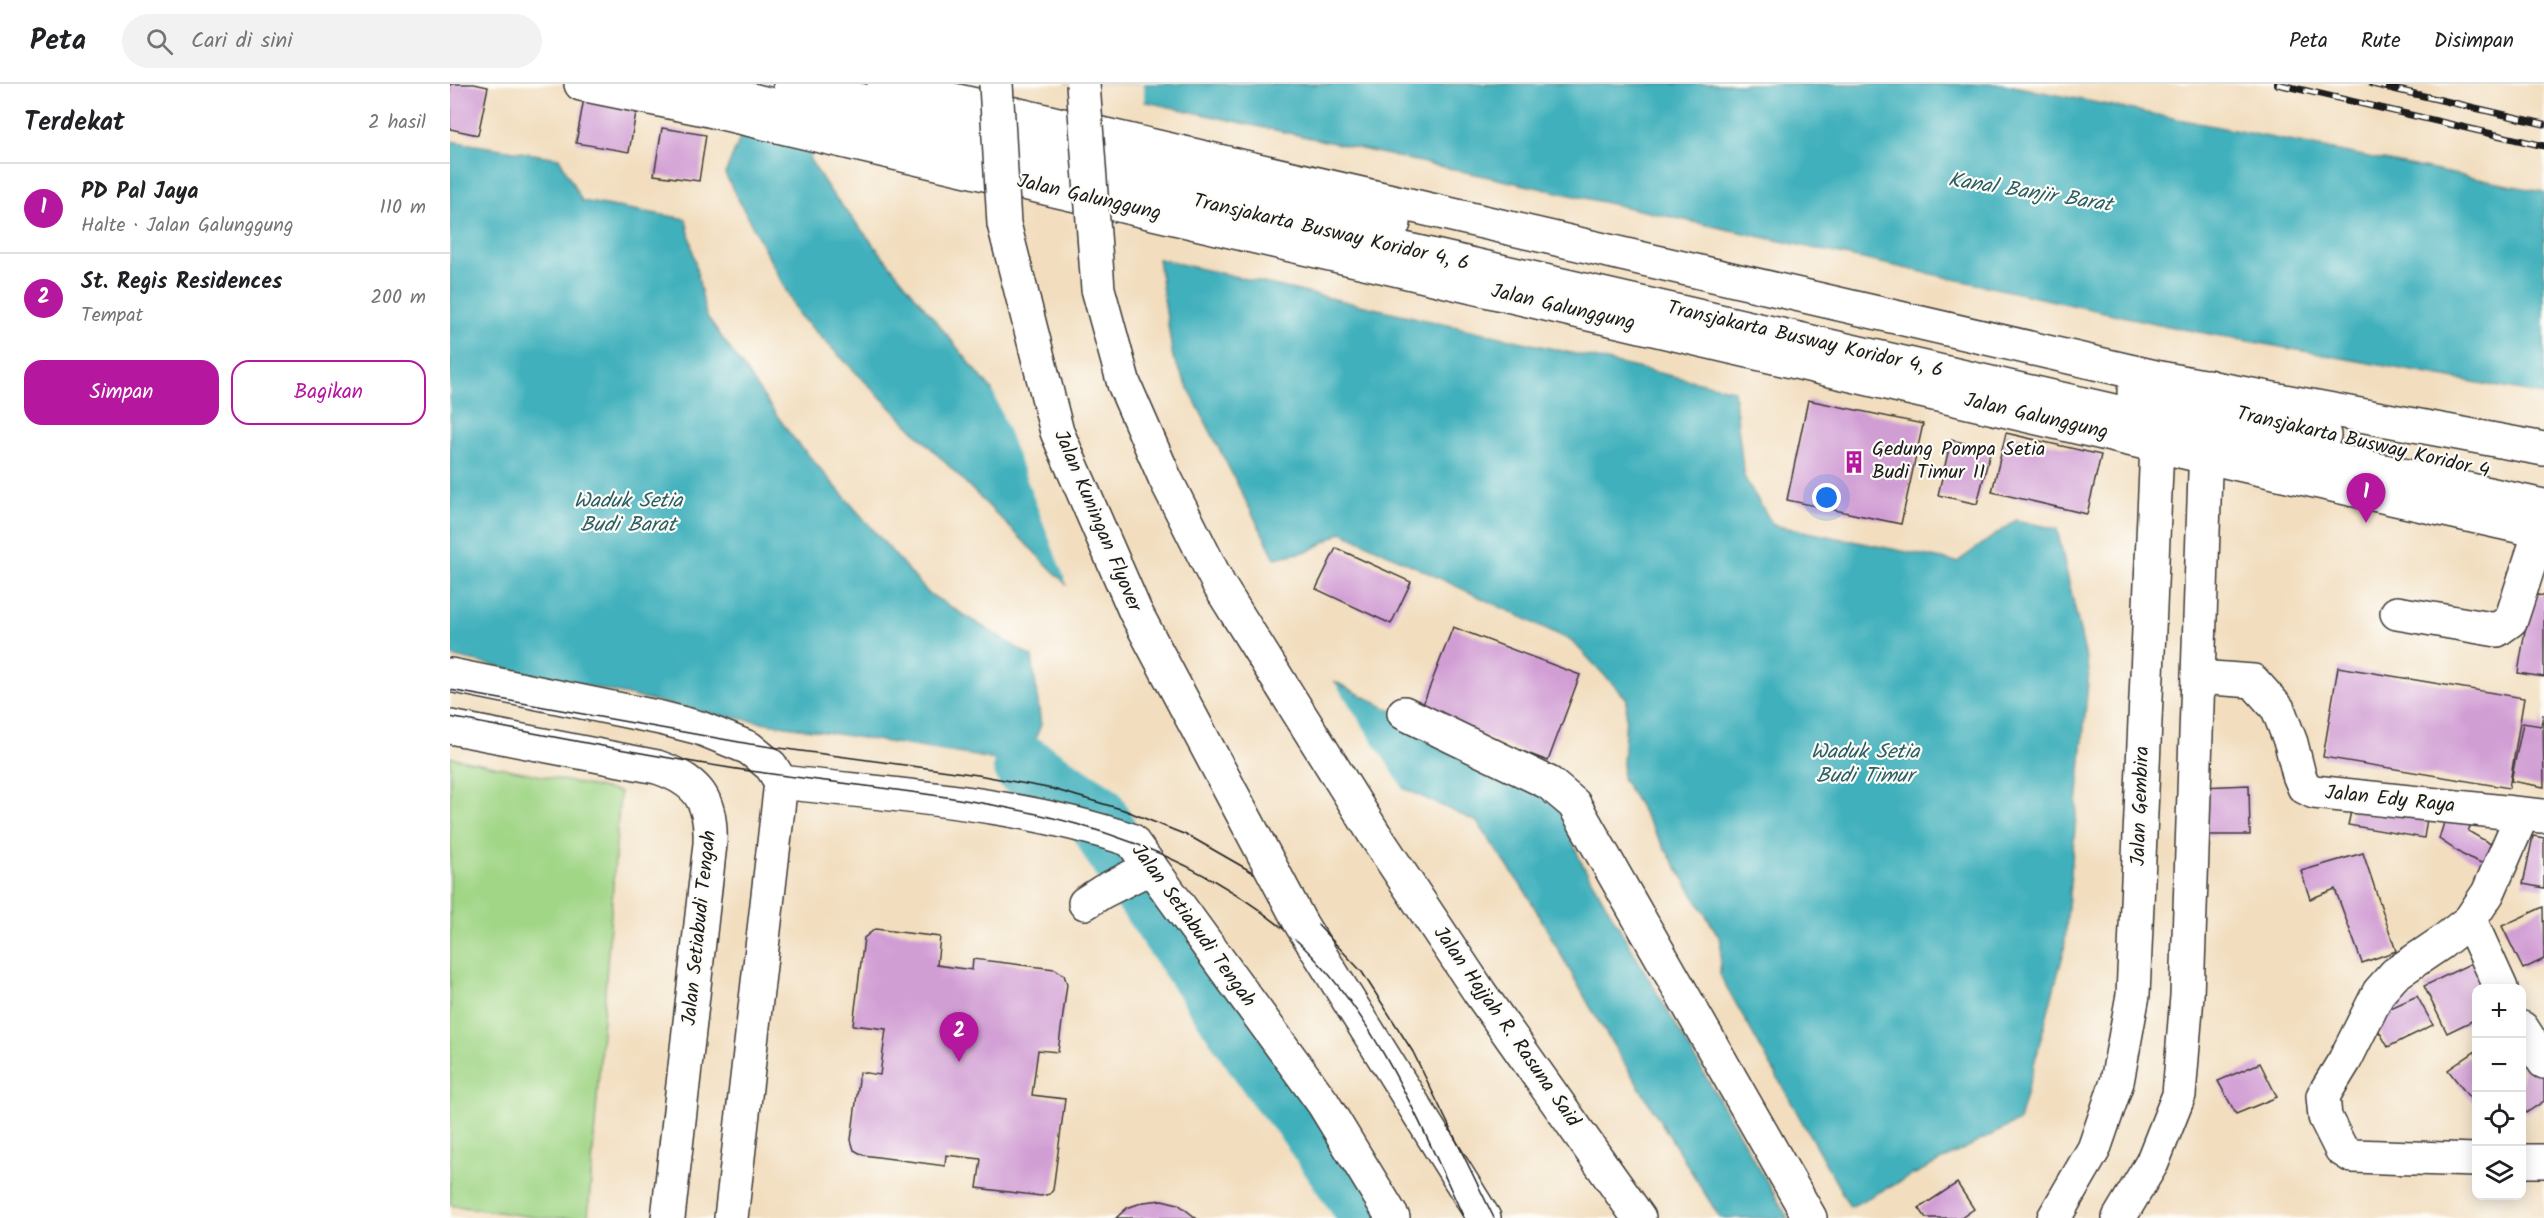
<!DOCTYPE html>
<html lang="id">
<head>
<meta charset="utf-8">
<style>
  :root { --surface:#fff; --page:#f2f2f2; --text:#202124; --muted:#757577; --line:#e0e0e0; --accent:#b5179e }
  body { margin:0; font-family:Kalam,sans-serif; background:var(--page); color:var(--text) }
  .controls { position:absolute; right:18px; bottom:18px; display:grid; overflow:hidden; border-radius:12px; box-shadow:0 3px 15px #0003 }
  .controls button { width:54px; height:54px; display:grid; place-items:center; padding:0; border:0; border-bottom:2px solid var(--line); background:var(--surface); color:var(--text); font:30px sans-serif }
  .you { position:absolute; left:1377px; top:414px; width:21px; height:21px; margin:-15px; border:4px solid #fff; border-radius:50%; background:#1a73e8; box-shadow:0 0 0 9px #1a73e833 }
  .badge { display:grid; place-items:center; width:39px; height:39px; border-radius:50%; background:var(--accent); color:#fff; font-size:20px; font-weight:700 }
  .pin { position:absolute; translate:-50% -50px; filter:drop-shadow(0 2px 3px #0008) }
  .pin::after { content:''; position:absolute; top:32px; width:21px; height:18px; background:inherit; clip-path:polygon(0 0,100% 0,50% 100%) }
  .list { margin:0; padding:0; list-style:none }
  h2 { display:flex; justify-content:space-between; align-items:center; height:78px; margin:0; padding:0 24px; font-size:26px }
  h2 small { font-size:20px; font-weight:400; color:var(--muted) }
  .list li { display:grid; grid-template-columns:39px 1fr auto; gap:18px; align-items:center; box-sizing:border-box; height:90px; padding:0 24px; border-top:2px solid var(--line) }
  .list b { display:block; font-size:22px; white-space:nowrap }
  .list p { margin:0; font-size:20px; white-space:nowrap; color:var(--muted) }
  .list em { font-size:20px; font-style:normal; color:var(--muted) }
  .actions { display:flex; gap:12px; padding:18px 24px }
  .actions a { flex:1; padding:14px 0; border:2px solid var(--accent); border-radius:18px; text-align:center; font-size:21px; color:var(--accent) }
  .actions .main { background:var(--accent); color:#fff }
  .icon { flex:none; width:33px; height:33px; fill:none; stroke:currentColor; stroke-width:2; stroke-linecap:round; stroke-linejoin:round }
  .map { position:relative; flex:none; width:2094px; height:1134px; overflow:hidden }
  header { display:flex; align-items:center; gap:36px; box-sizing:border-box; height:84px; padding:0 30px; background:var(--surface); border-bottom:2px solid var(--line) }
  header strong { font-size:28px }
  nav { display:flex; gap:33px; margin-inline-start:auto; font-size:21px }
  .search { width:420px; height:54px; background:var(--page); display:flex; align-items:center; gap:15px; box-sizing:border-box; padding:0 21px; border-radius:33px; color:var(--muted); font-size:22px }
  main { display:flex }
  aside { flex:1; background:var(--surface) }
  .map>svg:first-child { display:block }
  .green { fill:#a1d687; stroke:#5e7952; stroke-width:1.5 }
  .water { fill:#40b0bc; stroke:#2e666c; stroke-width:1.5 }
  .pier { fill:#f2debf }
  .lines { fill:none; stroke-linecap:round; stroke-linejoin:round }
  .river { stroke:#40b0bc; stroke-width:62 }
  .building { fill:#d19ed4 }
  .minor-casing { stroke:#3c3934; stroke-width:36 }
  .major-casing { stroke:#3c3934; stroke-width:36 }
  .minor { stroke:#fff; stroke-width:33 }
  .major { stroke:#fff; stroke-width:33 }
  .tram { stroke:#1c1c1c; stroke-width:1.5 }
  .rail-casing { stroke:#1c1c1c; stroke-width:7 }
  .rail { stroke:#fdfcf7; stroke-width:4.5; stroke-dasharray:14; stroke-linecap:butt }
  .major-bridge-casing { stroke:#3c3934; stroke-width:36; stroke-linecap:butt }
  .major-bridge { stroke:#fff; stroke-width:33 }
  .labels { text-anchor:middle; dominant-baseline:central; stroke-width:4.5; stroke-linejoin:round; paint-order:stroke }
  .street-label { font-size:20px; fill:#1c1c1c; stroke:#fdfcf7 }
  .poi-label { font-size:20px; fill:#1c1c1c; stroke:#fdfcf7; text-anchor:start }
  .water-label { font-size:21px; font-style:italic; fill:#2c5f64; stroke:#fdfcf7 }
</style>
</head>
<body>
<header>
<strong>Peta</strong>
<div class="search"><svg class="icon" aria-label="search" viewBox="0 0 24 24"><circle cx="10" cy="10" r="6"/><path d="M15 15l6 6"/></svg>Cari di sini</div>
<nav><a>Peta</a><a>Rute</a><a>Disimpan</a></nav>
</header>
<main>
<aside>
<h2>Terdekat<small>2 hasil</small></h2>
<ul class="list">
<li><span class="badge">1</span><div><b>PD Pal Jaya</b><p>Halte · Jalan Galunggung</p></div><em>110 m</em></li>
<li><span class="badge">2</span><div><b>St. Regis Residences</b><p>Tempat</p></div><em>200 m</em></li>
</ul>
<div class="actions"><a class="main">Simpan</a><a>Bagikan</a></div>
</aside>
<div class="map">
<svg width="2094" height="1134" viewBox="0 0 2094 1134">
  <rect width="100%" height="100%" fill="#fdfcf7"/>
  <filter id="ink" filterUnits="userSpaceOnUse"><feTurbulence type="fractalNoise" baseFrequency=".0167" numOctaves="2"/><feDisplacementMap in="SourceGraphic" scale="12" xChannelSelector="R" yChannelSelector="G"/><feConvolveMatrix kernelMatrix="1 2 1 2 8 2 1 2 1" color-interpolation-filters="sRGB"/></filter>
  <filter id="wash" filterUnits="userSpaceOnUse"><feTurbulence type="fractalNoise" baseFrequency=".008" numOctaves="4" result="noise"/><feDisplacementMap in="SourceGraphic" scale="24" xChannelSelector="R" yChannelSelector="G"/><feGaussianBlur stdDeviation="1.35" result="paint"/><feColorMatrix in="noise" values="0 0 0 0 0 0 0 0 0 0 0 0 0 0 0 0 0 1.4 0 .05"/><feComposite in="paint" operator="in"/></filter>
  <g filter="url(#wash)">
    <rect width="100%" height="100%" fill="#f2debf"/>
    <path class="green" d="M0,673L170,708L138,1134H89L0,1121Z"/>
    <g class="water">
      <path d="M363,0L360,76L380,107L541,305L645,414L816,562L1103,710L1131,778L1338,1134H1270L1146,933L1077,810L1027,738L814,640L616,500L349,231L275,90L296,40Z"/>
      <path d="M615,0H1553L2094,108V311L1727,244Z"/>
      <path d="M0,57L109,74L132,117L236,135L256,231L340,350L478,509L582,573L591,641L574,682L526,672L273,632L0,572Z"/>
      <path d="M708,175L1284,306L1294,393L1323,441L1507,478L1566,436L1607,445L1639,587L1614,867L1569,1037L1400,1123L1270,891L1271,856L1172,694L1177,615L1122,557L892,448L859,467L825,474L723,274Z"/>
    </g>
    <g class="pier">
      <path d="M612,0H694V22L615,3Z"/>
      <path d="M540,299L647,412L818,559L880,591L952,703L951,706L813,642L619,506Z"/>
    </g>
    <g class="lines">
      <path class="river" d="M574,682L645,728L662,760L827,1002L854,1034L922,1134"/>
    </g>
    <g id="blocks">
      <g class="building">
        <path d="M0,0H24L38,3L28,51L0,45Z"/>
        <path d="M134,14L187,23L179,68L126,59Z"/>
        <path d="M212,44L256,51L249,97L204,91Z"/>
        <path d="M1358,316L1473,340L1451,440L1337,416Z"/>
        <path d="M1556,349L1651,371L1637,430L1542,408Z"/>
        <path d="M1501,356L1541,365L1527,420L1488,411Z"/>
        <path d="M886,464L961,498L941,540L866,505Z"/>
        <path d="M2081,510L2094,512V593L2068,589Z"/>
        <path d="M1003,543L1130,591L1098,677L970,628Z"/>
        <path d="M1888,583L2074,614L2059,704L1873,673Z"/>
        <path d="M2093,630L2094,703L2061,697L2073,639L2091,642Z"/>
        <path d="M1799,701L1800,751H1749L1751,703Z"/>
        <path d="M1904,714L1978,728L1974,754L1898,741Z"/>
        <path d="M1996,732L2023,737L2018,747L2046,763L2036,781L2013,771L1989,755Z"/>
        <path d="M2083,752L2094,754V804L2073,800Z"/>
        <path d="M1913,769L1946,867L1912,879L1885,805L1860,815L1851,787Z"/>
        <path d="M2093,823L2094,875L2073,885L2052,842Z"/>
        <path d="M425,845L490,853L487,881L522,886L523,875L605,885L614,891L617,900L608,968L588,966L582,1011L615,1015L603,1106L600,1110L591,1112L527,1104L531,1075L496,1071L495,1082L413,1071L404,1066L401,1056L410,988L430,991L436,945L403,941L414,854Z"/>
        <path d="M2028,876L2042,904H2026V935L1997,949L1974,902Z"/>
        <path d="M1967,912L1983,941L1938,963L1921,933Z"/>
        <path d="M2072,950L2094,984V1017L2076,1029L2072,1022Z"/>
        <path d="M2026,967V1022L1998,986Z"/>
        <path d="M1810,979L1827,1013L1786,1030L1768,997Z"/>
        <path d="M1507,1099L1524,1125L1511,1134H1476L1469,1124Z"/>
        <path d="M712,1116L728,1120L746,1134H666L677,1124L694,1118Z"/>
      </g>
    </g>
  </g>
  <g filter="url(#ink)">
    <use href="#blocks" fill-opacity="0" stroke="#3c3934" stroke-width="1.5"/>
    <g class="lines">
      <g class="minor-casing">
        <g id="minor">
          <path d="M231,0L1756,348L2094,422"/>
          <path d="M340,0L944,139"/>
          <path d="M1684,308L1874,351"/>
          <path d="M1947,529L2047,546L2061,536L2090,447"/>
          <path d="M0,591L211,634L250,644L299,664L321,682L331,698L281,1134"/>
          <path d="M1748,593L1803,597L1828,625L1841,659L1849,691L1854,703L1864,708L2092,732"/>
          <path d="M954,629L1099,699L1124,720L1360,1134"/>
          <path d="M0,643L207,683C249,697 262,717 260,760L218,1134"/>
          <path d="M331,698C449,712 568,718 681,756L873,1019L943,1134"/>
          <path d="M635,819L652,808L701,783"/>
          <path d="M2020,836L2051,904"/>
          <path d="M2072,944L2094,978"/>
          <path d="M2026,1076L1902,1072L1891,1065L1875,1033L1873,1012L1895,976L1929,908L1945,890L1991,859L2020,836L2038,809L2072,731"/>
          <path d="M2072,1077H2094"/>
        </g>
      </g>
      <g class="major-casing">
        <g id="major">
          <path d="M131,0L250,24L1734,368L2094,448"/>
          <path d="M434,0L1710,294L2094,365"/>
          <path d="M925,751L1030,909L1189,1134"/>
          <path d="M851,840L1034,1134"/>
          <path d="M1604,1134L1644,1065L1667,998L1683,911L1710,294"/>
          <path d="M1669,1134L1702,1079L1729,1011L1737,912L1758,302"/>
        </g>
      </g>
      <use href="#minor" class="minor"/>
      <use href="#major" class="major"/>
      <g class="tram">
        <path d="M0,606L300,660L528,691L603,705L674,726L741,753L809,792L864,837L912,888L963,968L1044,1134"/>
        <path d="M0,633C100,652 199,672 300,687C491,714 692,719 844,854C923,925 970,1039 1014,1134"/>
      </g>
      <g class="rail-casing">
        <g id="rail">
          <path d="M1827,0L2094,62"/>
          <path d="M1922,0L2094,40"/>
        </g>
      </g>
      <use href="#rail" class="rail"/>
      <g class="major-bridge-casing">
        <g id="major-bridge">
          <path d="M546,0L554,140L607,348L685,527L851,840"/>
          <path d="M633,0L648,205L674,300L715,394L769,501L925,751"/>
        </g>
      </g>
      <use href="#major-bridge" class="major-bridge"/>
    </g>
  </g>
  <defs>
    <g id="building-bare" transform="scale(1.8)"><path d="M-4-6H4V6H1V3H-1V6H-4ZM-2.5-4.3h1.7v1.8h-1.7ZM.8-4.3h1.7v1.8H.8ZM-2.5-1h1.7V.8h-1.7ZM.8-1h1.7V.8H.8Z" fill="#b5179e" stroke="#fdfcf7" stroke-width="2.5" paint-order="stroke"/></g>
  </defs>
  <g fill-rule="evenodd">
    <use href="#building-bare" x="1404" y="378"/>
  </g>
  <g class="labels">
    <g class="street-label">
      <text transform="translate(639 114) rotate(13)">Jalan Galunggung</text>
      <text transform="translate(881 149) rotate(13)">Transjakarta Busway Koridor 4, 6</text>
      <text transform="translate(1113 224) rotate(13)">Jalan Galunggung</text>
      <text transform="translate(1355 256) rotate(13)">Transjakarta Busway Koridor 4, 6</text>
      <text transform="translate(1586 333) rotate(13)">Jalan Galunggung</text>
      <text transform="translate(1913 359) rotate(13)">Transjakarta Busway Koridor 4</text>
      <text transform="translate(647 437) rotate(67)">Jalan Kuningan Flyover</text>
      <text transform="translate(1940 716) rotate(6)">Jalan Edy Raya</text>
      <text transform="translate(1691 722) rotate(-88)">Jalan Gembira</text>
      <text transform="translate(743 842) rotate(54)">Jalan Setiabudi Tengah</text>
      <text transform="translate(250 844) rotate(-84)">Jalan Setiabudi Tengah</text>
      <text transform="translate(1056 943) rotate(55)">Jalan Hajjah R. Rasuna Said</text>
    </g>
    <g class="poi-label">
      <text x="1422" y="366">Gedung Pompa Setia<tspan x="1422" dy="23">Budi Timur II</tspan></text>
    </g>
    <g class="water-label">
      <text transform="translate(1580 109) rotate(9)">Kanal Banjir Barat</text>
      <text x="178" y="417">Waduk Setia<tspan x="178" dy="24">Budi Barat</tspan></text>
      <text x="1415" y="668">Waduk Setia<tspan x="1415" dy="24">Budi Timur</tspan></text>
    </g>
  </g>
</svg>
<div class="controls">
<button>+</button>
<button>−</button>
<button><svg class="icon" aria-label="locate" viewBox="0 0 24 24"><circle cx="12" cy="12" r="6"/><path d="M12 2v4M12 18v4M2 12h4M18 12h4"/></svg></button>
<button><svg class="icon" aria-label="layers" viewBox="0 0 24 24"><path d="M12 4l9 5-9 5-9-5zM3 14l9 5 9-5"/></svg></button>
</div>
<div class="you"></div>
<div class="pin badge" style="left:1916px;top:439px">1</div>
<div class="pin badge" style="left:509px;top:978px">2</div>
</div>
</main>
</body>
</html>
